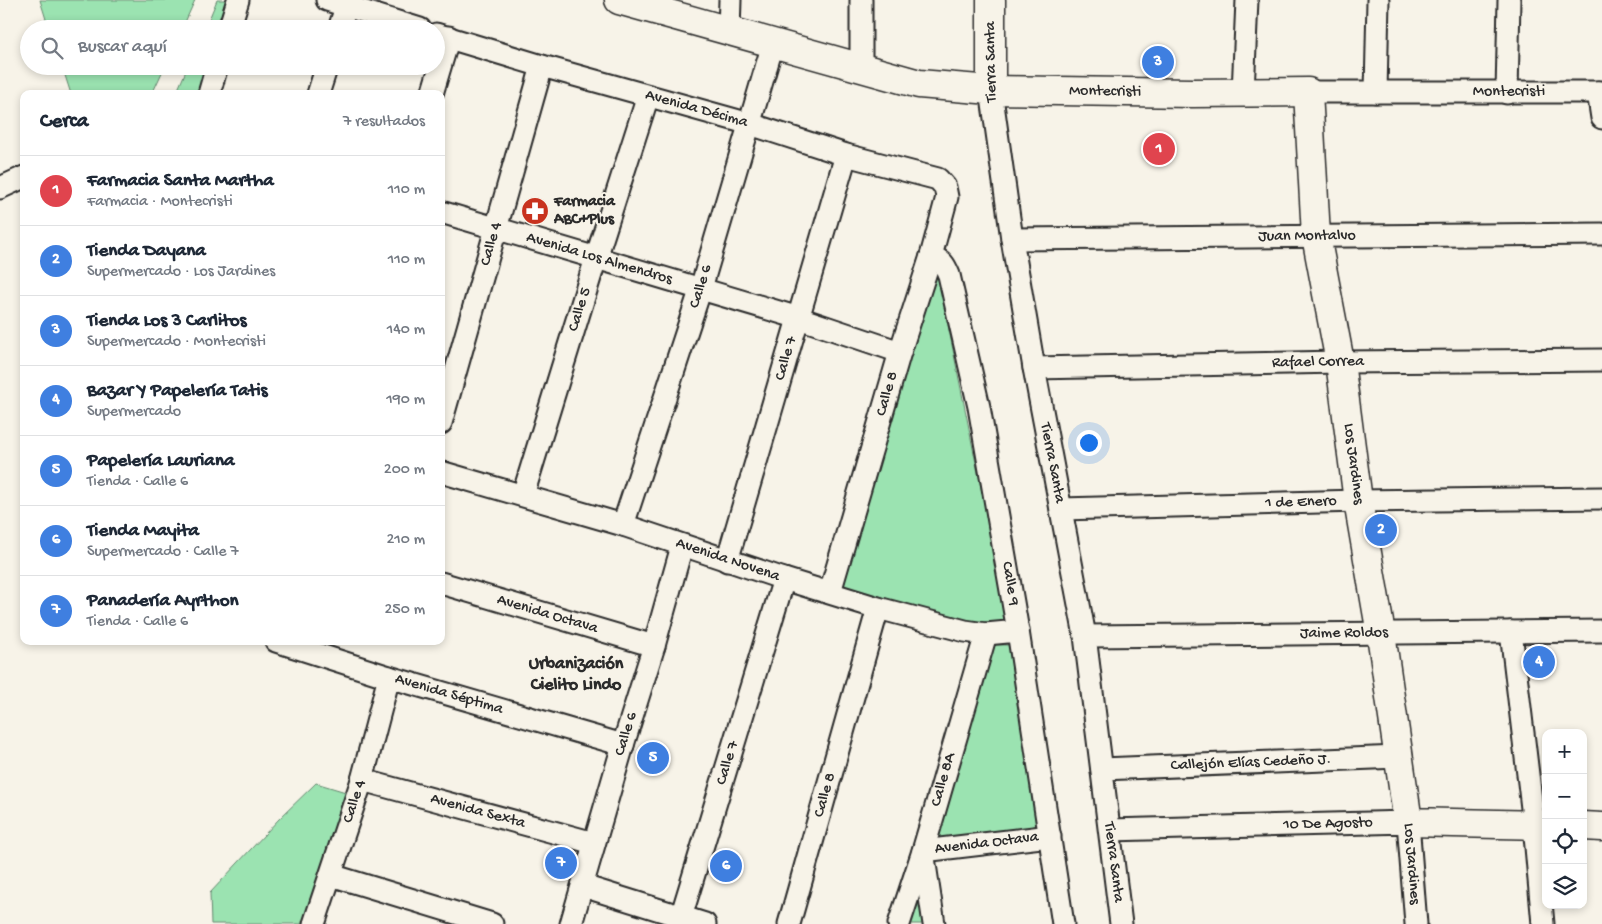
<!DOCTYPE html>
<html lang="es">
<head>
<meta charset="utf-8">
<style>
  :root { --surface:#fff; --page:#f2f2f3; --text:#1f2937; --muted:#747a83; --line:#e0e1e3; --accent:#c8321e }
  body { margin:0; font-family:"Gochi Hand",sans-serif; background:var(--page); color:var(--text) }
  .controls { position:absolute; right:15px; bottom:15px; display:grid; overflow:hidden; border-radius:10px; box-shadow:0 2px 8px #0003 }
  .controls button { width:45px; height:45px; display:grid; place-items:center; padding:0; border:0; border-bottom:1px solid var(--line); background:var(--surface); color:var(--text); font:25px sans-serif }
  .you { position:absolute; left:1088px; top:442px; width:18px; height:18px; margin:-12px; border:4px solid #fff; border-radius:50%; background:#1a73e8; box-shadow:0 0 0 8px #1a73e833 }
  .badge { display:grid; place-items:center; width:32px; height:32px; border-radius:50%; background:var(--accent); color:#fff; font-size:16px; font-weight:700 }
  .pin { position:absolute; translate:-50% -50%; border:2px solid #fff; box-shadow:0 1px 5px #0006 }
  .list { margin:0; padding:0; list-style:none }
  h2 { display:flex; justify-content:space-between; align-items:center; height:65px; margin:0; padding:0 20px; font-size:21px }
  h2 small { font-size:16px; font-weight:400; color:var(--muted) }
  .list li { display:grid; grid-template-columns:32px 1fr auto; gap:15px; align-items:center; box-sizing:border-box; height:70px; padding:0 20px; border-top:1px solid var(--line) }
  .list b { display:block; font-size:19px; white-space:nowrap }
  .list p { margin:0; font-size:16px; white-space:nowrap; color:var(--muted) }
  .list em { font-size:16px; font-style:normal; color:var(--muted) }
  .icon { flex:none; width:28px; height:28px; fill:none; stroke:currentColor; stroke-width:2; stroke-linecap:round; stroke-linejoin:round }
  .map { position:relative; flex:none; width:1602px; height:924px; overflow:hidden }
  .search { position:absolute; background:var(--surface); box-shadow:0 2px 8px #0003; left:20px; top:20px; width:425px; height:55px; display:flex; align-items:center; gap:12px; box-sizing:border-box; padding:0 18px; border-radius:28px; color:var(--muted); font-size:19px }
  .panel { position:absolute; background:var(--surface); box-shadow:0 2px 8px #0003; left:20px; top:90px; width:425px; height:555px; border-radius:10px }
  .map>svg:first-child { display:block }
  .green { fill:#9be3b1; stroke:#63876e }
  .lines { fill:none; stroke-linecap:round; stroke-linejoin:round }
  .street-casing { stroke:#2b2b2b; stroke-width:25 }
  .secondary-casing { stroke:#2b2b2b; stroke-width:31 }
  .street { stroke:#f7f3e8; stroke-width:21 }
  .secondary { stroke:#f7f3e8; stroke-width:28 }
  .labels { text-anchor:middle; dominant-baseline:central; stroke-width:4; stroke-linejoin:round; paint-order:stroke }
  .street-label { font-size:16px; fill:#2b2b2b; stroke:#f7f3e8 }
  .poi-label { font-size:16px; font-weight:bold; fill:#2b2b2b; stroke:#f7f3e8; text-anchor:start }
  .neighbourhood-label { font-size:18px; font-weight:bold; fill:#2b2b2b; stroke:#f7f3e8 }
</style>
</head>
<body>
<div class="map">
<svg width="1602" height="924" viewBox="0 0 1602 924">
  <rect width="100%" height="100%" fill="#f7f3e8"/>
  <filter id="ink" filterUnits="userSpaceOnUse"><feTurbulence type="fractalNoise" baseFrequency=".02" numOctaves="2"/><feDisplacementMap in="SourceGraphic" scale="10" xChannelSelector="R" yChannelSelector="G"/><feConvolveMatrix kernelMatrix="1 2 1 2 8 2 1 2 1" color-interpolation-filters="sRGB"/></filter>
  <g filter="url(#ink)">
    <g class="green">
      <path d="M40,0H195L182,29H49Z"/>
      <path d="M217,0H235L226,29H205Z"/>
      <path d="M62,66H165L152,94H71Z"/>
      <path d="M188,66H214L205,94H176Z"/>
      <path d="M936,266L1008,621L982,623L954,619L843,589L859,528Z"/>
      <path d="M986,645H1010L1040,829L936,838Z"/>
      <path d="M316,783L349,793L303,924H211L210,893L279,819Z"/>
      <path d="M921,889L925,924H909Z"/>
    </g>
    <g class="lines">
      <g class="street-casing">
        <g id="street">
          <path d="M327,0L420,29"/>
          <path d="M229,29L238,0"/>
          <path d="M339,29L346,7"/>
          <path d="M729,32L730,0"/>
          <path id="s1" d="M436,34L542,66L750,124L846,155L938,179L945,187L947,197L931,256L900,352L830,592"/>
          <path d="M861,67V0"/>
          <path id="s2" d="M991,90L1012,239L1034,368L1085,636L1121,924"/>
          <path id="s3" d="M1308,92H1602"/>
          <path d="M1376,92L1378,0"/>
          <path d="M1598,92L1602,118"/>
          <path d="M1243,93L1247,0"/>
          <path d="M1507,93L1509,0"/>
          <path d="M209,94L217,66"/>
          <path d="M318,94L327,66"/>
          <path d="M432,94L449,37"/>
          <path d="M0,188L24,177"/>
          <path id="s4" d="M441,212L799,318L900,352"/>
          <path id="s5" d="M1012,239L1602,234"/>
          <path id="s6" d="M931,256C942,260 945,265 949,275L979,407L1018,631L1063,924"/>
          <path id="s7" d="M1034,368L1340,362L1602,360"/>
          <path id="s8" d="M441,423L542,66"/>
          <path id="s9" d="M441,472L623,525L784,579L878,608L965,631L986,634L1018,631"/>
          <path id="s10" d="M523,495L596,258L648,96"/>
          <path id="s11" d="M1061,509L1358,501L1602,498"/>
          <path id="s12" d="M623,525L701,288L773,44"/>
          <path id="s13" d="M727,561L846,155"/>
          <path id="s14" d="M441,583L654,646"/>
          <path d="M1511,632L1534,825L1543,924"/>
          <path id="s15" d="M1085,636L1602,631"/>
          <path id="s16" d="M276,641L389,677L623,745"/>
          <path id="s17" d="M1102,769L1398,757"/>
          <path id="s18" d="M362,780L594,843"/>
          <path id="s19" d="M1110,830L1408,822L1416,924"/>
          <path d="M331,875L492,924"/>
          <path d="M583,886L705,924"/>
          <path id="s20" d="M681,917L784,579"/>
          <path id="s21" d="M314,924L362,780L389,677"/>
          <path id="s22" d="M571,924L623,745L654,646L682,546"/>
          <path id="s23" d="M789,924L878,608"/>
          <path id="s24" d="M899,924L923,851L986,634"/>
          <path id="s25" d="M934,924L923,851L1050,836"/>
        </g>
      </g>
      <g class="secondary-casing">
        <g id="secondary">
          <path id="s26" d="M619,0L919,84L991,90L1192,93L1308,92L1316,236L1340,362L1358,501L1381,634L1408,822L1546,825"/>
          <path d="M991,90V0"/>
          <path d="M1583,826L1602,827"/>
        </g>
      </g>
      <use href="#street" class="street"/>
      <use href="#secondary" class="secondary"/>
    </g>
  </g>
  <defs>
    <g id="pharmacy-disc" transform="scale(1.4375)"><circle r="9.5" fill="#c8321e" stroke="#f7f3e8"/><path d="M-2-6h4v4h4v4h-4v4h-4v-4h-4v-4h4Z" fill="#fff"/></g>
  </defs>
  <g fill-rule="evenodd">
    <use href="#pharmacy-disc" x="535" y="211"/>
  </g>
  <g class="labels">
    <g class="street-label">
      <text transform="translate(992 62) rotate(-91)">Tierra Santa</text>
      <text stroke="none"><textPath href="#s26" startOffset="498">Montecristi</textPath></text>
      <text stroke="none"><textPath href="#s3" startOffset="201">Montecristi</textPath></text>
      <text stroke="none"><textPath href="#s1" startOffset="271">Avenida Décima</textPath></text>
      <text stroke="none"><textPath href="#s5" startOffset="295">Juan Montalvo</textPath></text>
      <text stroke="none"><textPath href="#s8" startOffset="186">Calle 4</textPath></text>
      <text stroke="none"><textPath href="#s4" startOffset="165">Avenida Los Almendros</textPath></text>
      <text stroke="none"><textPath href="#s12" startOffset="251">Calle 6</textPath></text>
      <text stroke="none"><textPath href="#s10" startOffset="194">Calle 5</textPath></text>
      <text stroke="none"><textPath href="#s13" startOffset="211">Calle 7</textPath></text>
      <text stroke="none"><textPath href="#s7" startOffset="284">Rafael Correa</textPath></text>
      <text transform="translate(888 394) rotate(-74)">Calle 8</text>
      <text stroke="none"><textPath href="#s2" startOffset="378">Tierra Santa</textPath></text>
      <text stroke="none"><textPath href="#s26" startOffset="1076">Los Jardines</textPath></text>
      <text stroke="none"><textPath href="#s11" startOffset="240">1 de Enero</textPath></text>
      <text stroke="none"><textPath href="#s9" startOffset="300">Avenida Novena</textPath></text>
      <text stroke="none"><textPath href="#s6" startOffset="342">Calle 9</textPath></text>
      <text stroke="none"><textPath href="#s14" startOffset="111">Avenida Octava</textPath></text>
      <text stroke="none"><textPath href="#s15" startOffset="259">Jaime Roldos</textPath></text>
      <text stroke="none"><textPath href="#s16" startOffset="181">Avenida Séptima</textPath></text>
      <text stroke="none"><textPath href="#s22" startOffset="198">Calle 6</textPath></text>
      <text stroke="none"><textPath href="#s20" startOffset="161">Calle 7</textPath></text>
      <text stroke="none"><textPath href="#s17" startOffset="149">Callejón Elías Cedeño J.</textPath></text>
      <text stroke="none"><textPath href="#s24" startOffset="151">Calle 8A</textPath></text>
      <text stroke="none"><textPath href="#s23" startOffset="134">Calle 8</textPath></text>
      <text stroke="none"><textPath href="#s21" startOffset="129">Calle 4</textPath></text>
      <text stroke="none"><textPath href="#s18" startOffset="120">Avenida Sexta</textPath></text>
      <text stroke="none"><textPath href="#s19" startOffset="218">10 De Agosto</textPath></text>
      <text stroke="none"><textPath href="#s25" startOffset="138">Avenida Octava</textPath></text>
      <text stroke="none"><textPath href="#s2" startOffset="782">Tierra Santa</textPath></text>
      <text stroke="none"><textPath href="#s19" startOffset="340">Los Jardines</textPath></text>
    </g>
    <g class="poi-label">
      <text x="554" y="202">Farmacia<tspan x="554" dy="18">ABC+Plus</tspan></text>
    </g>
    <g class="neighbourhood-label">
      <text x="576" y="664">Urbanización<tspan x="576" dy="21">Cielito Lindo</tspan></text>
    </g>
  </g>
</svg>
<div class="controls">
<button>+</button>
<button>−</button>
<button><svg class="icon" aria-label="locate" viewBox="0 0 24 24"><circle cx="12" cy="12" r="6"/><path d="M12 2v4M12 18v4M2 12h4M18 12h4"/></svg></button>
<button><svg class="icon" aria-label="layers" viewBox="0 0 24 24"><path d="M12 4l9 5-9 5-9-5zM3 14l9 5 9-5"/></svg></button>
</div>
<div class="you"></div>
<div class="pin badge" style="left:1159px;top:149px;background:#e0444e">1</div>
<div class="pin badge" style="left:1381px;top:530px;background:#3f7fe0">2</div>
<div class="pin badge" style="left:1158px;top:62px;background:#3f7fe0">3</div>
<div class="pin badge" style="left:1539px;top:662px;background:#3f7fe0">4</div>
<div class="pin badge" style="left:653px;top:758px;background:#3f7fe0">5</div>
<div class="pin badge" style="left:726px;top:866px;background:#3f7fe0">6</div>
<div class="pin badge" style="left:561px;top:863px;background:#3f7fe0">7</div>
<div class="search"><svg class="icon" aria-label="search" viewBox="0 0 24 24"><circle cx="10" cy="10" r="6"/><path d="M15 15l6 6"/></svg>Buscar aquí</div>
<section class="panel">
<h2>Cerca<small>7 resultados</small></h2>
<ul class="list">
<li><span class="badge" style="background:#e0444e">1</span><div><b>Farmacia Santa Martha</b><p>Farmacia · Montecristi</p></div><em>110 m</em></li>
<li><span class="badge" style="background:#3f7fe0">2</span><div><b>Tienda Dayana</b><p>Supermercado · Los Jardines</p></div><em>110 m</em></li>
<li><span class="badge" style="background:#3f7fe0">3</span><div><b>Tienda Los 3 Carlitos</b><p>Supermercado · Montecristi</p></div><em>140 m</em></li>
<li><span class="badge" style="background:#3f7fe0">4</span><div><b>Bazar Y Papelería Tatis</b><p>Supermercado</p></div><em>190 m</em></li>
<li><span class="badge" style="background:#3f7fe0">5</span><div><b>Papelería Lauriana</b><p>Tienda · Calle 6</p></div><em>200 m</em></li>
<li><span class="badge" style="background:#3f7fe0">6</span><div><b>Tienda Mayita</b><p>Supermercado · Calle 7</p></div><em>210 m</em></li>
<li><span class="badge" style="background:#3f7fe0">7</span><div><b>Panadería Ayrthon</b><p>Tienda · Calle 6</p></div><em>250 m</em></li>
</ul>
</section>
</div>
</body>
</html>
